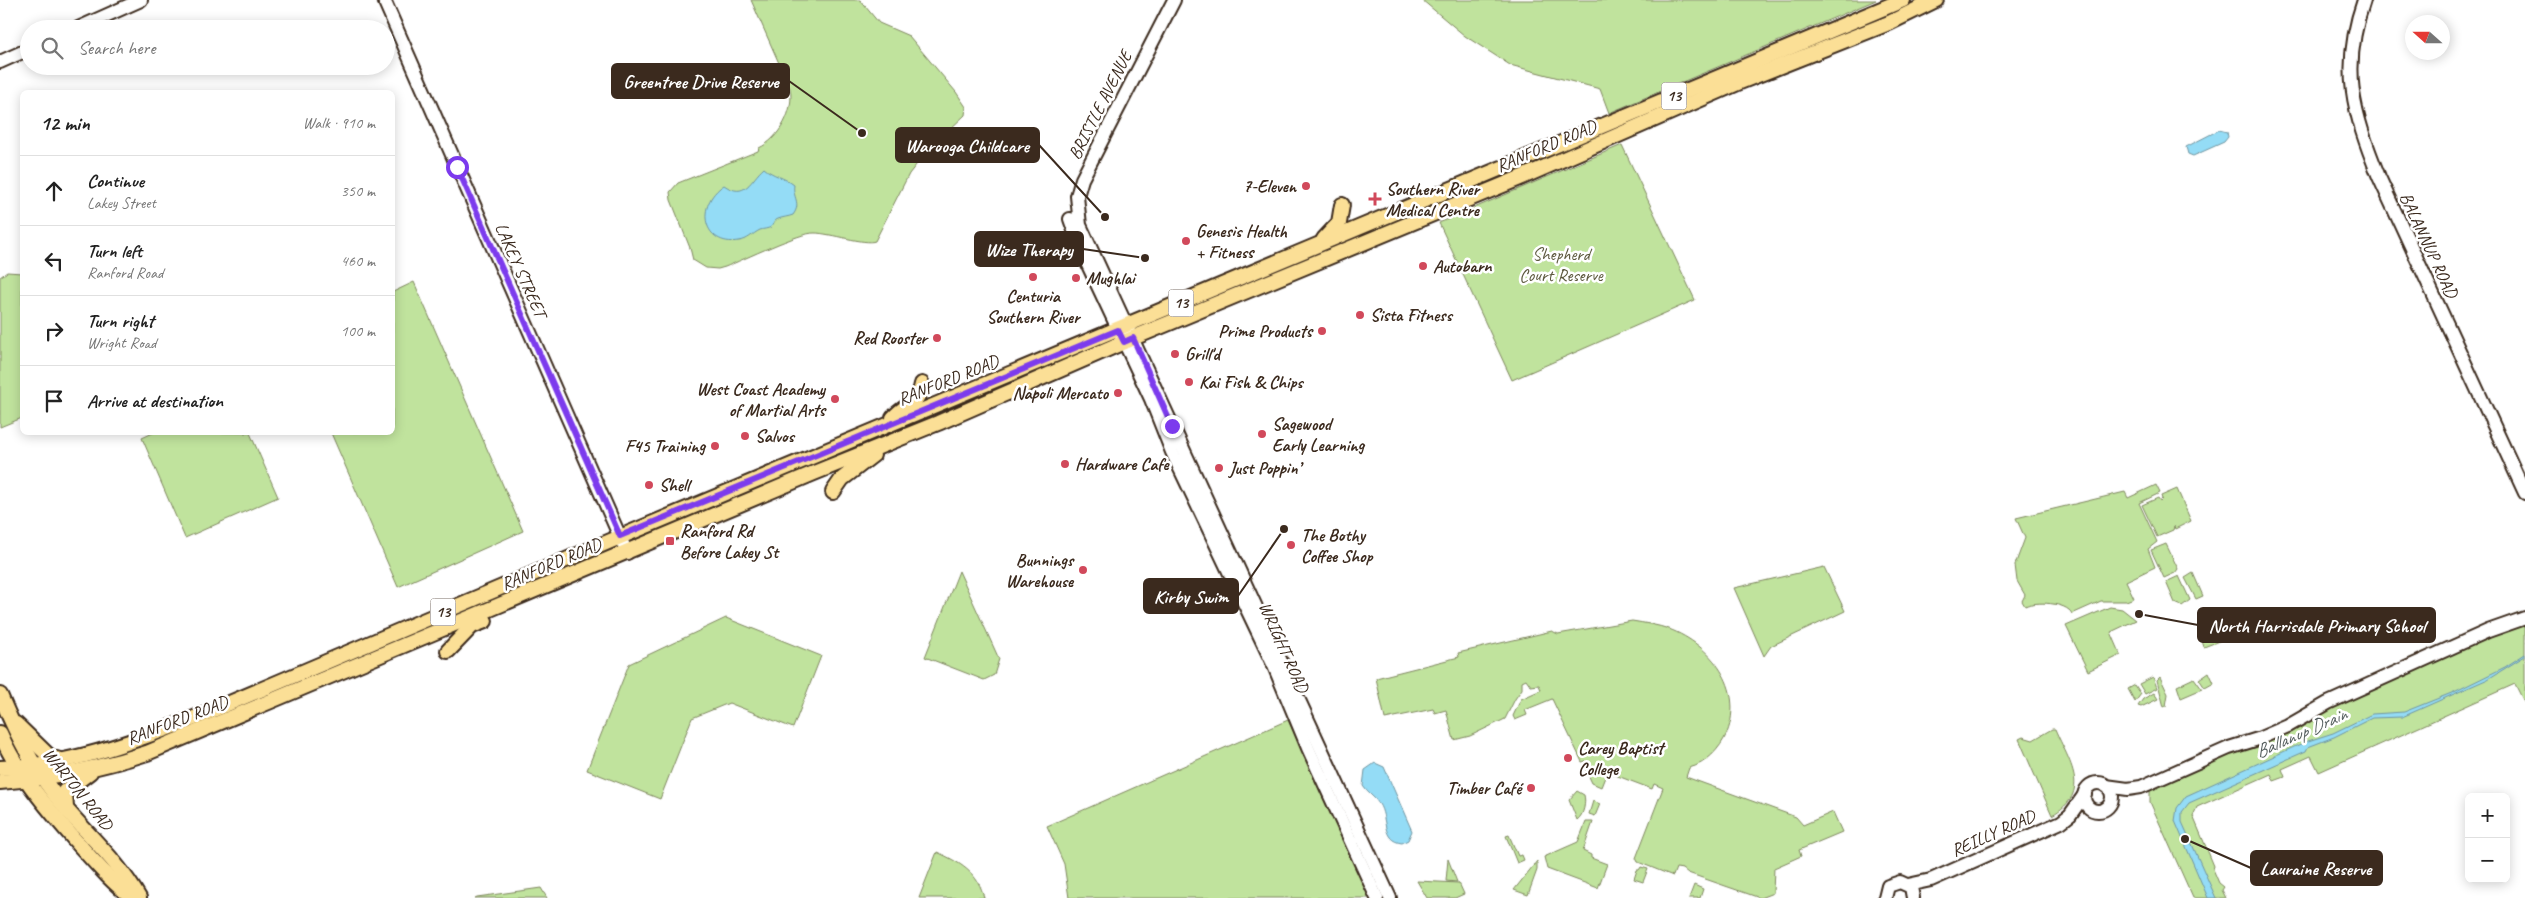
<!DOCTYPE html>
<html lang="en">
<head>
<meta charset="utf-8">
<style>
  :root { --surface:#fff; --page:#f2f2f2; --text:#222; --muted:#767676; --line:#e0e0e0 }
  body { margin:0; font-family:Caveat,sans-serif; background:var(--page); color:var(--text) }
  .controls { position:absolute; right:15px; bottom:15px; display:grid; overflow:hidden; border-radius:8px; box-shadow:0 2px 12px #0003 }
  .controls button { width:45px; height:45px; display:grid; place-items:center; padding:0; border:0; border-bottom:1px solid var(--line); background:var(--surface); color:var(--text); font:25px sans-serif }
  .compass { position:absolute; left:2405px; top:15px; width:45px; height:45px; border-radius:50%; background:var(--surface); box-shadow:0 2px 12px #0003; rotate:291deg }
  .stop { position:absolute; width:15px; height:15px; margin:-11px; border:4px solid #7c3aed; border-radius:50%; background:#fff }
  .stop.end { background:#7c3aed; border-color:#fff; box-shadow:0 1px 5px #0008 }
  .list { margin:0; padding:0; list-style:none }
  h2 { display:flex; justify-content:space-between; align-items:center; height:65px; margin:0; padding:0 20px; font-size:21px }
  h2 small { font-size:16px; font-weight:400; color:var(--muted) }
  .list li { display:grid; grid-template-columns:32px 1fr auto; gap:15px; align-items:center; box-sizing:border-box; height:70px; padding:0 20px; border-top:1px solid var(--line) }
  .list b { display:block; font-size:19px; white-space:nowrap }
  .list p { margin:0; font-size:16px; white-space:nowrap; color:var(--muted) }
  .list em { font-size:16px; font-style:normal; color:var(--muted) }
  .icon { flex:none; width:28px; height:28px; fill:none; stroke:currentColor; stroke-width:2; stroke-linecap:round; stroke-linejoin:round }
  .map { position:relative; flex:none; width:2525px; height:898px; overflow:hidden }
  .search { position:absolute; background:var(--surface); box-shadow:0 2px 12px #0003; left:20px; top:20px; width:375px; height:55px; display:flex; align-items:center; gap:12px; box-sizing:border-box; padding:0 18px; border-radius:28px; color:var(--muted); font-size:19px }
  .panel { position:absolute; background:var(--surface); box-shadow:0 2px 12px #0003; left:20px; top:90px; width:375px; height:345px; border-radius:8px }
  .map>svg:first-child { display:block }
  .green { fill:#c0e39d; stroke:#7e865e }
  .water { fill:#94dcf6; stroke:#7095a0 }
  .lines { fill:none; stroke-linecap:round; stroke-linejoin:round }
  .secondary-casing { stroke:#3b2a1e; stroke-width:16 }
  .primary-casing { stroke:#3b2a1e; stroke-width:18 }
  .secondary { stroke:#fff; stroke-width:12 }
  .primary { stroke:#fbdf96; stroke-width:14 }
  .route { stroke:#7c3aed; stroke-width:6 }
  .poi-dot { fill:#d1495b; stroke:#fff; stroke-width:2 }
  .labels { text-anchor:middle; dominant-baseline:central; stroke-width:5; stroke-linejoin:round; paint-order:stroke }
  .shield { fill:#fff; stroke:#766a62; stroke-width:1 }
  .shield-label { font-size:16px; font-weight:bold; fill:#3b2a1e }
  .street-label { font-size:18px; fill:#3b2a1e; stroke:#fff }
  .poi-label { font-size:18px; font-weight:bold; fill:#3b2a1e; stroke:#fff; text-anchor:start }
  .park-label { font-size:18px; fill:#5c583e; stroke:#fff }
  .water-label { font-size:19px; font-style:italic; fill:#565f5f; stroke:#fff }
  .leader { fill:none; stroke:#3b2a1e; stroke-width:2 }
  .callout-dot { fill:#3b2a1e; stroke:#fff; stroke-width:2 }
  .callout { fill:#3b2a1e; stroke:#3b2a1e; stroke-width:2 }
  .callout-label { font-size:19px; text-anchor:middle; font-weight:bold; fill:#fff }
</style>
</head>
<body>
<div class="map">
<svg width="2525" height="898" viewBox="0 0 2525 898">
  <rect width="100%" height="100%" fill="#fff"/>
  <filter id="ink" filterUnits="userSpaceOnUse"><feTurbulence type="fractalNoise" baseFrequency=".02" numOctaves="2"/><feDisplacementMap in="SourceGraphic" scale="10" xChannelSelector="R" yChannelSelector="G"/><feConvolveMatrix kernelMatrix="1 2 1 2 8 2 1 2 1" color-interpolation-filters="sRGB"/></filter>
  <g filter="url(#ink)">
    <g class="green">
      <path d="M751,0H860L879,23L909,36L956,92L966,107L965,115L927,151L909,174L875,241C866,245 829,233 815,233C800,232 743,260 725,267L718,269L706,268L693,260L690,248L671,200L670,192L678,183L758,151L759,148C779,139 795,110 790,88Z"/>
      <path d="M1422,0H1876L1609,113L1600,89L1510,65L1465,36Z"/>
      <path d="M1622,145L1695,300L1512,380L1439,223Z"/>
      <path d="M7,272L22,273V418L0,427V277Z"/>
      <path d="M414,282L523,531L398,587L331,433L392,432L393,292Z"/>
      <path d="M155,432L250,433L278,497L185,538L142,438Z"/>
      <path d="M2156,485L2160,493L2139,503L2157,542L2148,549L2155,567L2126,581L2134,598L2126,601H2101L2072,614C2067,602 2035,601 2025,606L2022,601L2025,595L2017,581L2015,565L2025,538L2016,518L2125,492L2128,498Z"/>
      <path d="M2177,489L2191,521L2175,529L2174,526L2173,530L2157,537L2142,505L2158,498L2160,501L2162,499L2161,496Z"/>
      <path d="M2166,544L2178,569L2175,573L2164,578L2151,550Z"/>
      <path d="M1824,567L1845,611L1771,646L1764,656L1734,588Z"/>
      <path d="M959,571L999,659L994,675L984,680L925,657Z"/>
      <path d="M2193,573L2203,596L2196,599L2185,578Z"/>
      <path d="M2179,576L2190,600L2182,606L2175,603L2166,582Z"/>
      <path d="M2110,607L2122,609L2136,620L2111,632L2121,655L2088,671L2066,626Z"/>
      <path d="M726,618L821,656L793,728L729,703L692,718L660,799L587,770L629,664Z"/>
      <path d="M1632,621C1644,623 1658,625 1669,629C1711,645 1745,688 1727,733C1720,749 1706,764 1689,768L1686,777L1796,817L1803,825L1833,812L1842,832L1799,850L1801,856L1774,868L1773,893L1760,898L1688,873L1683,869L1676,868L1673,876L1638,862L1636,858L1663,788L1654,784L1652,789L1607,772L1601,787L1592,783L1584,766L1587,764L1586,761L1582,762L1552,699L1525,710L1527,715L1515,720L1513,716L1521,699L1541,690L1539,685L1531,686L1526,679L1522,681V689L1515,699L1505,719L1470,736L1454,740L1446,710L1435,713L1433,709L1385,719L1376,678L1459,657L1458,653L1552,631L1558,634Z"/>
      <path d="M2525,621V704L2515,684L2319,772L2311,756L2282,769L2285,777L2274,781L2271,774L2197,807L2193,816L2214,866L2213,869L2219,883L2224,887L2222,890L2226,898H2193L2150,802V790L2155,785Z"/>
      <path d="M2221,633L2224,639L2204,647L2202,641Z"/>
      <path d="M2209,672L2214,683L2205,688L2199,679Z"/>
      <path d="M2153,677L2157,688L2145,694L2139,684Z"/>
      <path d="M2160,677L2168,694L2166,706L2164,707L2157,680Z"/>
      <path d="M2194,678L2202,689L2181,698L2177,686Z"/>
      <path d="M2135,685L2141,694L2135,702L2128,689Z"/>
      <path d="M2154,693L2158,699L2141,707L2138,706L2143,699Z"/>
      <path d="M1288,720L1371,898H1069L1064,864L1047,826Z"/>
      <path d="M2052,729H2055C2069,762 2093,792 2052,815L2019,739L2023,737L2033,740Z"/>
      <path d="M1577,791L1584,795C1586,802 1584,815 1577,820L1569,800Z"/>
      <path d="M1593,801L1600,804L1595,816L1589,814Z"/>
      <path d="M1586,822H1593L1583,851L1591,855V858L1607,864L1598,888L1547,869L1544,857L1578,842Z"/>
      <path d="M1509,835L1518,856L1522,855L1524,860L1517,863L1506,836Z"/>
      <path d="M937,852C959,862 979,873 984,898H919Z"/>
      <path d="M1448,859L1457,882L1446,881Z"/>
      <path d="M1537,861V870L1528,895L1514,890Z"/>
      <path d="M1641,867L1648,869L1643,882L1634,879L1637,870H1639Z"/>
      <path d="M1417,881L1459,883L1464,894L1455,898H1427Z"/>
      <path d="M1694,885L1703,889L1700,898H1689Z"/>
      <path d="M541,888L547,898H475L477,897Z"/>
    </g>
    <g class="water">
      <path d="M2219,130L2227,132L2228,137L2224,142L2193,156L2188,154L2186,147Z"/>
      <path d="M764,168C773,176 784,177 794,185C792,197 802,203 793,215C788,217 783,217 778,219C774,220 774,224 771,227C768,229 763,229 760,230C752,234 748,240 739,241C703,247 694,205 724,185C746,200 750,180 764,168Z"/>
      <path d="M2525,654V656L2488,679L2409,714L2402,717L2372,718L2334,737L2308,747L2306,751L2189,803L2182,812V822L2216,898H2208L2175,821L2177,808L2186,796L2305,742L2333,733L2372,714L2404,712L2454,692L2505,667Z"/>
      <path d="M1375,763L1384,767L1412,831L1408,840L1402,843C1381,841 1388,818 1379,804C1375,797 1367,793 1363,786L1365,770Z"/>
    </g>
    <g class="lines">
      <g class="secondary-casing">
        <g id="secondary">
          <path d="M384,0L627,553"/>
          <path d="M1174,0L1082,179L1077,196L1080,225L1390,898"/>
          <path d="M2364,0C2340,69 2353,112 2379,177L2525,493"/>
          <path d="M76,29L141,0"/>
          <path d="M0,62L29,49"/>
          <path d="M1070,219L1081,250L1151,399L1172,452L1274,666L1308,748L1377,898"/>
          <circle cx="2098" cy="797" r="14"/>
          <path d="M2106,786L2128,789L2141,787L2229,748L2258,739L2288,726L2328,703L2488,631L2525,618"/>
          <path d="M1908,885L1931,880L2061,822L2070,815L2085,794"/>
          <path d="M1885,898L1888,886L1900,882L1911,887L1913,898"/>
        </g>
      </g>
      <g class="primary-casing">
        <g id="primary">
          <path d="M1324,239L1339,223L1342,205"/>
          <path d="M893,418C906,403 918,406 922,384"/>
          <path d="M833,492L842,479L873,455"/>
          <path d="M448,651L472,626L485,621"/>
          <path d="M0,695C19,740 35,772 67,810C92,839 120,864 139,898"/>
          <path d="M16,724L50,757L63,761"/>
          <path d="M0,733C17,773 46,806 74,839C93,860 110,881 133,898"/>
          <path d="M0,768C67,766 130,743 192,719L620,537L1903,0"/>
          <path d="M0,782C51,778 98,769 147,753L814,473L938,423L1133,338L1520,178L1740,82L1889,23L1936,0"/>
          <path d="M66,808L65,791L90,772"/>
        </g>
      </g>
      <use href="#secondary" class="secondary"/>
      <use href="#primary" class="primary"/>
    </g>
  </g>
  <g class="lines" filter="url(#ink)">
    <path class="route" d="M457,167L620,536L1118,330L1124,342L1133,338L1172,426"/>
  </g>
  <g class="poi-dot">
    <circle cx="1306" cy="186" r="5"/>
    <path d="M1372.5 191.5h5v5h5v5h-5v5h-5v-5h-5v-5h5z"/>
    <circle cx="1186" cy="241" r="5"/>
    <circle cx="1423" cy="266" r="5"/>
    <circle cx="1033" cy="277" r="5"/>
    <circle cx="1076" cy="278" r="5"/>
    <circle cx="1360" cy="315" r="5"/>
    <circle cx="1322" cy="331" r="5"/>
    <circle cx="937" cy="338" r="5"/>
    <circle cx="1175" cy="354" r="5"/>
    <circle cx="1189" cy="382" r="5"/>
    <circle cx="1118" cy="393" r="5"/>
    <circle cx="835" cy="399" r="5"/>
    <circle cx="1262" cy="434" r="5"/>
    <circle cx="745" cy="436" r="5"/>
    <circle cx="715" cy="446" r="5"/>
    <circle cx="1065" cy="464" r="5"/>
    <circle cx="1219" cy="468" r="5"/>
    <circle cx="649" cy="485" r="5"/>
    <rect x="665" y="536" width="10" height="10" rx="2.5"/>
    <circle cx="1291" cy="545" r="5"/>
    <circle cx="1083" cy="570" r="5"/>
    <circle cx="1568" cy="758" r="5"/>
    <circle cx="1531" cy="788" r="5"/>
  </g>
  <g class="labels">
    <g class="shield">
      <rect x="1661.5" y="82.5" width="25" height="27" rx="4"/>
      <rect x="1168.5" y="289.5" width="25" height="27" rx="4"/>
      <rect x="430.5" y="598.5" width="25" height="27" rx="4"/>
    </g>
    <g class="shield-label">
      <text x="1674" y="96">13</text>
      <text x="1181" y="303">13</text>
      <text x="443" y="612">13</text>
    </g>
    <g class="street-label">
      <text transform="translate(1100 105) rotate(-63)">BRISTLE AVENUE</text>
      <text transform="translate(1546 146) rotate(-23)">RANFORD ROAD</text>
      <text transform="translate(2429 245) rotate(65)">BALANNUP ROAD</text>
      <text transform="translate(521 270) rotate(66)">LAKEY STREET</text>
      <text transform="translate(948 380) rotate(-22)">RANFORD ROAD</text>
      <text transform="translate(551 564) rotate(-23)">RANFORD ROAD</text>
      <text transform="translate(1284 647) rotate(66)">WRIGHT ROAD</text>
      <text transform="translate(177 720) rotate(-21)">RANFORD ROAD</text>
      <text transform="translate(78 789) rotate(51)">WARTON ROAD</text>
      <text transform="translate(1993 833) rotate(-24)">REILLY ROAD</text>
    </g>
    <g class="poi-label">
      <text x="1296" y="186" text-anchor="end">7-Eleven</text>
      <text x="1386" y="189">Southern River<tspan x="1386" dy="21">Medical Centre</tspan></text>
      <text x="1196" y="231">Genesis Health<tspan x="1196" dy="21">+ Fitness</tspan></text>
      <text x="1433" y="266">Autobarn</text>
      <text x="1086" y="278">Mughlai</text>
      <text x="1033" y="296" text-anchor="middle">Centuria<tspan x="1033" dy="21">Southern River</tspan></text>
      <text x="1370" y="315">Sista Fitness</text>
      <text x="1312" y="331" text-anchor="end">Prime Products</text>
      <text x="927" y="338" text-anchor="end">Red Rooster</text>
      <text x="1185" y="354">Grill'd</text>
      <text x="1199" y="382">Kai Fish &amp; Chips</text>
      <text x="825" y="389" text-anchor="end">West Coast Academy<tspan x="825" dy="21">of Martial Arts</tspan></text>
      <text x="1108" y="393" text-anchor="end">Napoli Mercato</text>
      <text x="1272" y="424">Sagewood<tspan x="1272" dy="21">Early Learning</tspan></text>
      <text x="755" y="436">Salvos</text>
      <text x="705" y="446" text-anchor="end">F45 Training</text>
      <text x="1075" y="464">Hardware Cafe</text>
      <text x="1229" y="468">Just Poppin’</text>
      <text x="659" y="485">Shell</text>
      <text x="680" y="531">Ranford Rd<tspan x="680" dy="21">Before Lakey St</tspan></text>
      <text x="1301" y="535">The Bothy<tspan x="1301" dy="21">Coffee Shop</tspan></text>
      <text x="1073" y="560" text-anchor="end">Bunnings<tspan x="1073" dy="21">Warehouse</tspan></text>
      <text x="1578" y="748">Carey Baptist<tspan x="1578" dy="21">College</tspan></text>
      <text x="1521" y="788" text-anchor="end">Timber Café</text>
    </g>
    <g class="park-label">
      <text x="1561" y="254">Shepherd<tspan x="1561" dy="21">Court Reserve</tspan></text>
    </g>
    <g class="water-label">
      <text transform="translate(2301 733) rotate(-24)">Ballanup Drain</text>
    </g>
  </g>
  <path class="leader" d="M862 133L789 81M1105 217L1039 145M1145 258L1083 249M1284 529L1238 596M2139 614L2198 625M2185 839L2251 868"/>
  <g class="callout-dot">
    <circle cx="862" cy="133" r="5"/>
    <circle cx="1105" cy="217" r="5"/>
    <circle cx="1145" cy="258" r="5"/>
    <circle cx="1284" cy="529" r="5"/>
    <circle cx="2139" cy="614" r="5"/>
    <circle cx="2185" cy="839" r="5"/>
  </g>
  <g class="callout">
    <rect x="612" y="64" width="177" height="34" rx="5"/>
    <rect x="896" y="128" width="143" height="34" rx="5"/>
    <rect x="975" y="232" width="108" height="34" rx="5"/>
    <rect x="1144" y="579" width="94" height="34" rx="5"/>
    <rect x="2198" y="608" width="237" height="34" rx="5"/>
    <rect x="2251" y="851" width="131" height="34" rx="5"/>
  </g>
  <g class="callout-label">
    <text x="701" y="88">Greentree Drive Reserve</text>
    <text x="967" y="152">Warooga Childcare</text>
    <text x="1029" y="256">Wize Therapy</text>
    <text x="1191" y="603">Kirby Swim</text>
    <text x="2317" y="632">North Harrisdale Primary School</text>
    <text x="2316" y="875">Lauraine Reserve</text>
  </g>
</svg>
<div class="controls">
<button>+</button>
<button>−</button>
</div>
<svg class="compass" viewBox="-18 -18 36 36"><path d="M0-13l5 13h-10z" fill="#e53935"/><path d="M0 13l5-13h-10z" fill="#767676"/></svg>
<div class="stop" style="left:457px;top:167px"></div>
<div class="stop end" style="left:1172px;top:426px"></div>
<div class="search"><svg class="icon" aria-label="search" viewBox="0 0 24 24"><circle cx="10" cy="10" r="6"/><path d="M15 15l6 6"/></svg>Search here</div>
<section class="panel">
<h2>12 min<small>Walk · 910 m</small></h2>
<ul class="list">
<li><svg class="icon" aria-label="ahead" viewBox="0 0 24 24"><path d="M12 20V5M6 11l6-6 6 6"/></svg><div><b>Continue</b><p>Lakey Street</p></div><em>350 m</em></li>
<li><svg class="icon" aria-label="left" viewBox="0 0 24 24"><path d="M17 20v-9H6M10 6l-5 5 5 5"/></svg><div><b>Turn left</b><p>Ranford Road</p></div><em>460 m</em></li>
<li><svg class="icon" aria-label="right" viewBox="0 0 24 24"><path d="M7 20v-9h11M14 6l5 5-5 5"/></svg><div><b>Turn right</b><p>Wright Road</p></div><em>100 m</em></li>
<li><svg class="icon" aria-label="arrive" viewBox="0 0 24 24"><path d="M6 21V4h12l-3 4 3 4H6"/></svg><div><b>Arrive at destination</b></div></li>
</ul>
</section>
</div>
</body>
</html>
